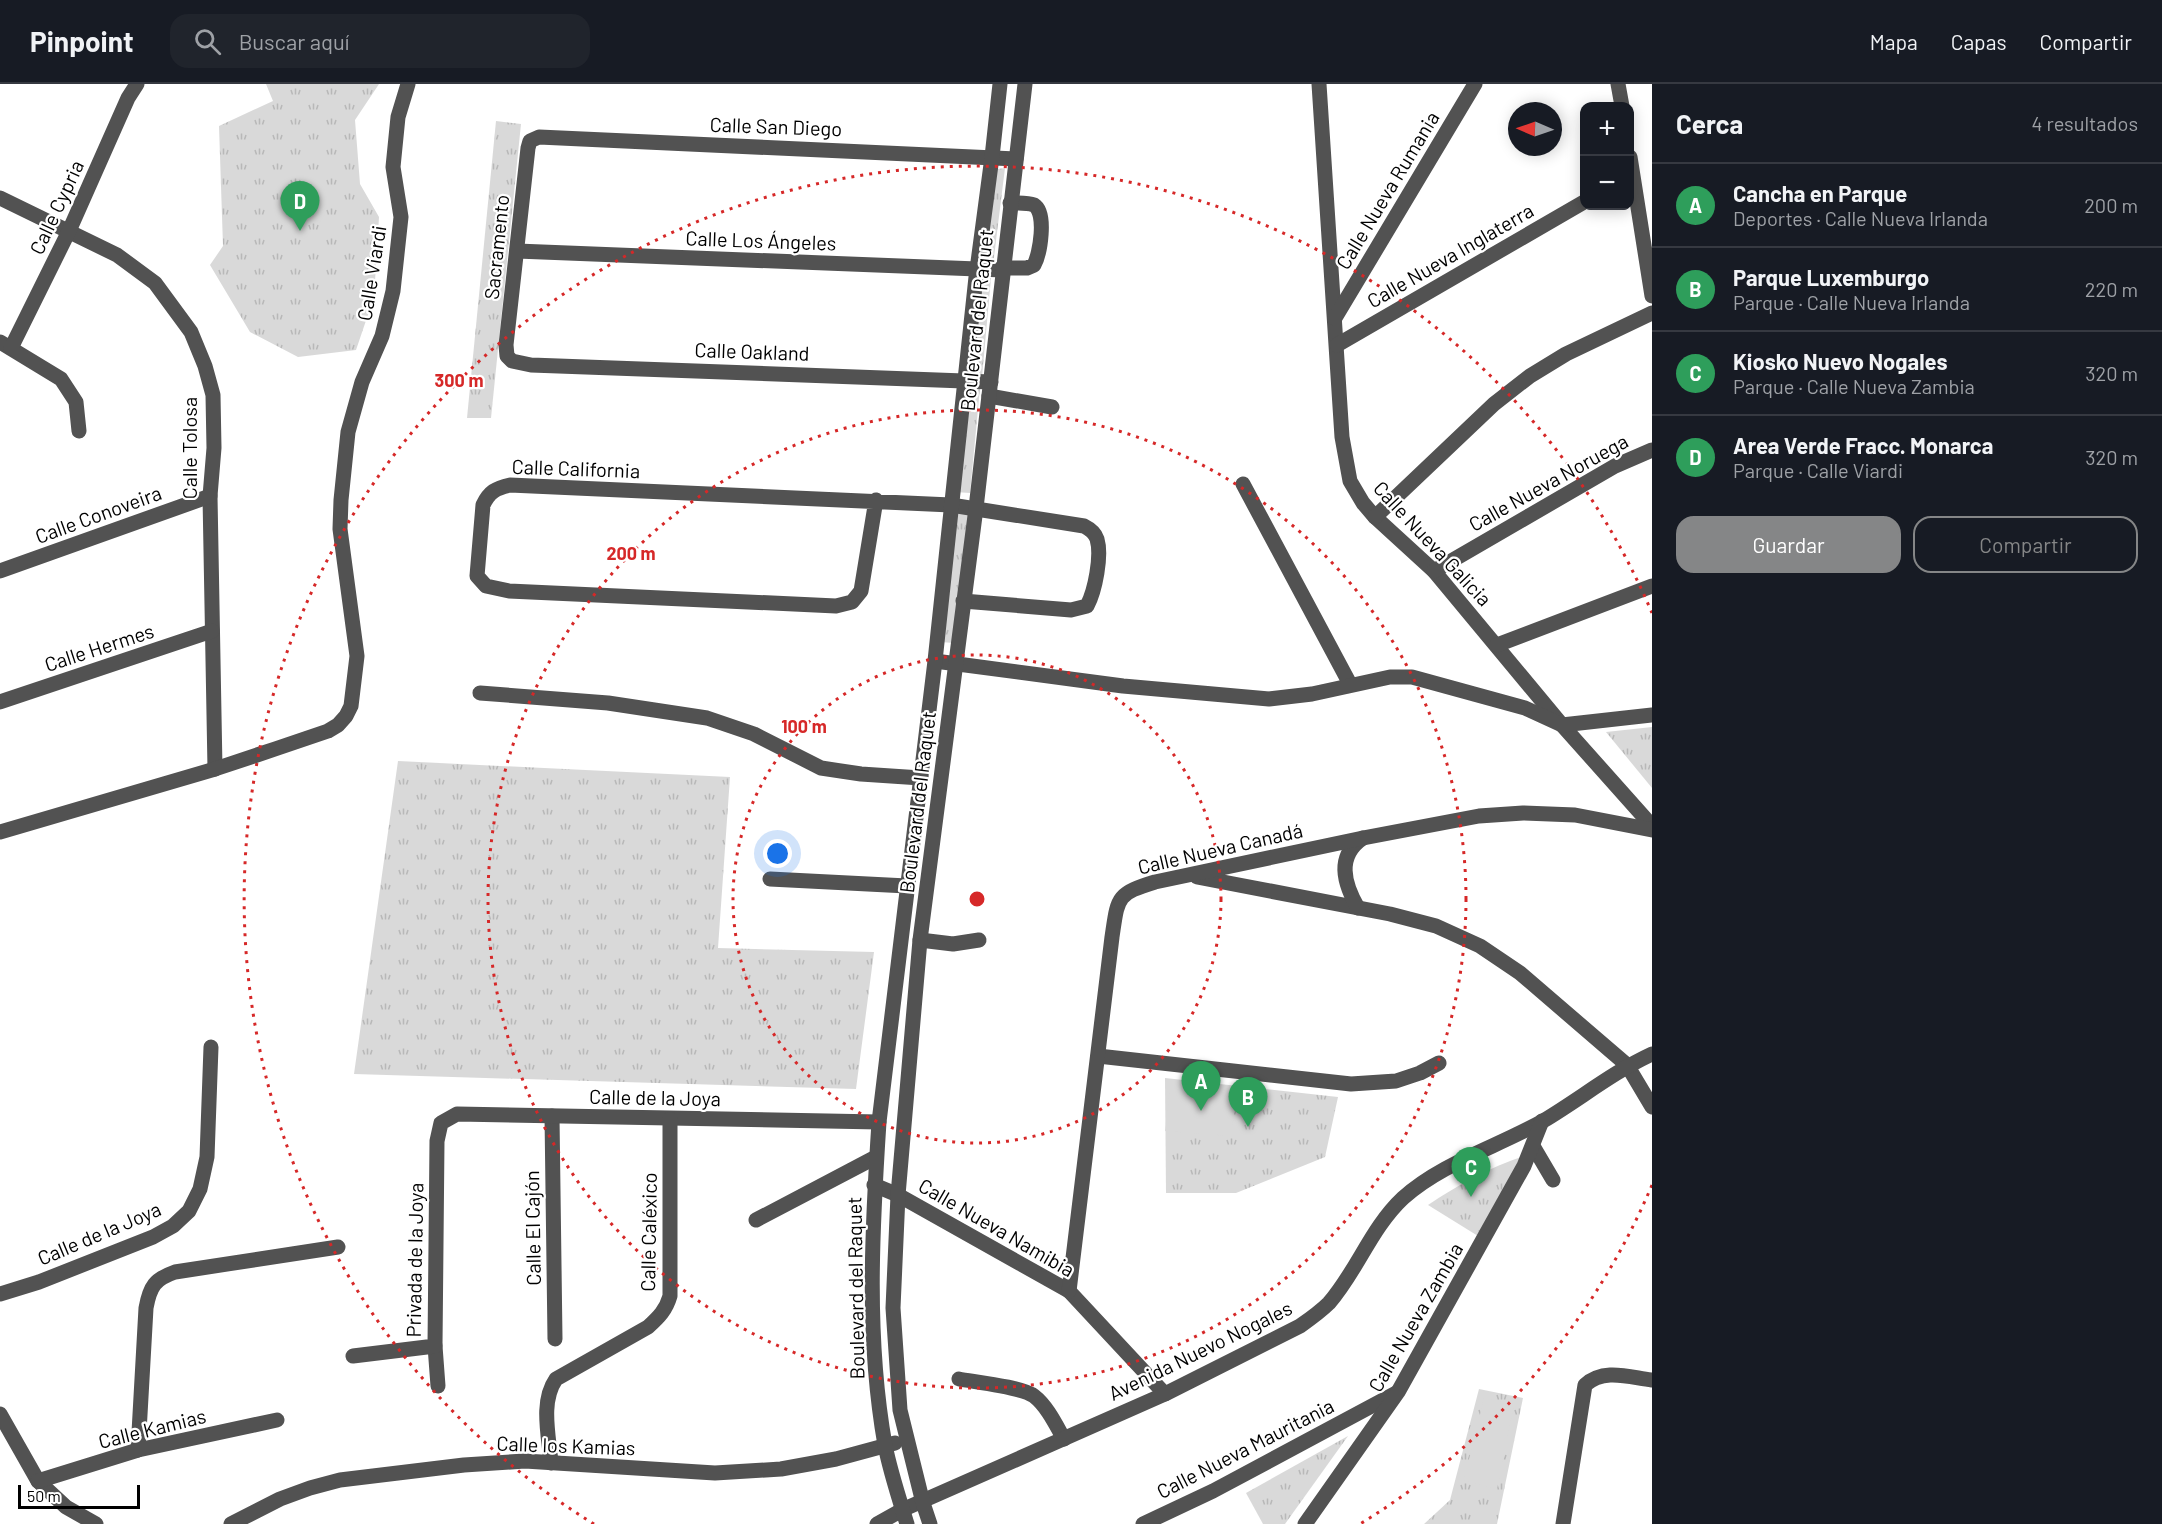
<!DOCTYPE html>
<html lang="es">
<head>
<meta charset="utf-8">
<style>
  :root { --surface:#171b24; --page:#20242c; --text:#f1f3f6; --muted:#9ea1a6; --line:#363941; --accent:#858687 }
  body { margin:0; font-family:Barlow,sans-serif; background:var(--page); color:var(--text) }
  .controls { position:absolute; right:18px; top:18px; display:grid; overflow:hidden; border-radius:12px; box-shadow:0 3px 15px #0003 }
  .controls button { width:54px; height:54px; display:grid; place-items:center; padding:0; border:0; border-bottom:2px solid var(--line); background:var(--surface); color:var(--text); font:30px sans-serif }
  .compass { position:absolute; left:1508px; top:18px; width:54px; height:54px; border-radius:50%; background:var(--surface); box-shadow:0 3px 15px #0003; rotate:272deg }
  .scale { position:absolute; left:18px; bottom:15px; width:122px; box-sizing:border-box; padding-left:6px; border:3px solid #000; border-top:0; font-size:16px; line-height:21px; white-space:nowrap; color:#000; -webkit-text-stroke:4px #fff; paint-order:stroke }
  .you { position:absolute; left:778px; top:770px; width:21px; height:21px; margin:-15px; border:4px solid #fff; border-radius:50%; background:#1a73e8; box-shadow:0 0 0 9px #1a73e833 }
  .badge { display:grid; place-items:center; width:39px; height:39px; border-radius:50%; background:var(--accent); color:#fff; font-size:20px; font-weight:700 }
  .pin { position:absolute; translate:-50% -50px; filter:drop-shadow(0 2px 3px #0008) }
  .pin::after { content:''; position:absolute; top:32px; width:21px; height:18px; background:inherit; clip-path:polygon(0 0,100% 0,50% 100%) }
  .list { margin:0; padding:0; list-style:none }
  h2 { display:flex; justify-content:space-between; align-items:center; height:78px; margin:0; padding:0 24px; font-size:26px }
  h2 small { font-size:20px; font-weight:400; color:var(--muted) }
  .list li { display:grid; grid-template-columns:39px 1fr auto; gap:18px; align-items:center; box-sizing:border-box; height:84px; padding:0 24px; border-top:2px solid var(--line) }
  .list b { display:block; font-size:22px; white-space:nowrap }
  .list p { margin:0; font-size:20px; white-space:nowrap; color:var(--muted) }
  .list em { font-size:20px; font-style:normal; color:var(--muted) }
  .actions { display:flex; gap:12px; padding:18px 24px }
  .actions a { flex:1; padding:14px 0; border:2px solid var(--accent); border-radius:18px; text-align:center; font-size:21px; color:var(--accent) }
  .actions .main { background:var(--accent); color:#fff }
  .icon { flex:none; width:33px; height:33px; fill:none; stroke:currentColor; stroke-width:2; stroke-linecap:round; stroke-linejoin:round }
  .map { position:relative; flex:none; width:1652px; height:1440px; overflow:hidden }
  header { display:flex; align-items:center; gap:36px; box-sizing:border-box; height:84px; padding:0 30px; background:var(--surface); border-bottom:2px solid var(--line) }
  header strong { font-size:28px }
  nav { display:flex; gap:33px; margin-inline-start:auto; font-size:21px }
  .search { width:420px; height:54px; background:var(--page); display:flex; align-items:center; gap:15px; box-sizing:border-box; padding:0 21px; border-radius:18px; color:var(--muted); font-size:22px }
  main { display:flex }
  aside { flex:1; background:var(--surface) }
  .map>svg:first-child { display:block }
  .grass { fill:url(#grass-tufts) }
  .pitch { fill:#d9d9d9 }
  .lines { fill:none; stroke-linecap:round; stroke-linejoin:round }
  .minor { stroke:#525252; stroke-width:15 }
  .ring { fill:none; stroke:#d62828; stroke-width:3; stroke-dasharray:3 6 }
  .labels { text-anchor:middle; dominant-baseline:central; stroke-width:4.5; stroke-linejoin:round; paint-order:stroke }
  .street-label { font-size:20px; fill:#000; stroke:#fff }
  .centre { fill:#d62828; stroke:#fff; stroke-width:3 }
  .ring-label { font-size:18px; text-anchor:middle; font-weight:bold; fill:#d62828; stroke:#fff; stroke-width:4.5; stroke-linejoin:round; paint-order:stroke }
</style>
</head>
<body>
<header>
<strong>Pinpoint</strong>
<div class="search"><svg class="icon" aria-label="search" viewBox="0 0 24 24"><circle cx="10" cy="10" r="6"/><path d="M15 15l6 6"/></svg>Buscar aquí</div>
<nav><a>Mapa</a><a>Capas</a><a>Compartir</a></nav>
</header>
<main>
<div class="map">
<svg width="1652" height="1440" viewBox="0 0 1652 1440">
  <defs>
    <pattern id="grass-tufts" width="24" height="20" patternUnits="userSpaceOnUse" patternTransform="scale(1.5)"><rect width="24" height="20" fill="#d9d9d9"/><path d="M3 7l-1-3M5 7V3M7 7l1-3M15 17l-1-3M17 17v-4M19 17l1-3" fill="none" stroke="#b8b8b8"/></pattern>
  </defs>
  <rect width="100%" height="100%" fill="#fff"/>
  <g class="grass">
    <path d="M266,0H379L355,36L360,100L379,133L374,213L356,266L298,273L250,248L210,181L223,162L219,42L273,17Z"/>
    <path d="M496,37L521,40L491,334H467Z"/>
    <path d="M1005,84L993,181L980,182L990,86Z"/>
    <path d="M991,194L982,293H969L979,196Z"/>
    <path d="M967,304H980L970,409L955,408Z"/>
    <path d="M954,421L969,423L954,559L940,558Z"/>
    <path d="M1652,643V704L1606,648Z"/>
    <path d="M398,677L730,693L718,864L874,868L856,1005L354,990Z"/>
    <path d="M1165,994L1338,1013L1325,1073L1236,1109H1166Z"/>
    <path d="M1524,1072L1478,1152L1428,1121C1458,1101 1490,1083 1524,1072Z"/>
    <path d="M1479,1305L1523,1314L1497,1440H1424L1450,1416Z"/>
    <path d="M1348,1352L1285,1440H1263L1246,1409Z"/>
  </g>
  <g class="pitch">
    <path d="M1170,1005L1237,1008L1231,1052L1165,1047Z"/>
    <path d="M1484,1314L1514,1321L1497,1405L1464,1396Z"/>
  </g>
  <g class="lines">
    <g class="minor">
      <path d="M1319,0L1342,353L1350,397L1363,419L1375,433L1434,487L1562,641L1652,742"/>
      <path d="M1618,0L1622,22"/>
      <path d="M1630,73L1652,212"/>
      <path d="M0,114L117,171L155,199L191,248L205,282L213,311L214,364L210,412L215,685"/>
      <path d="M517,167L1003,186"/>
      <path d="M1003,184H1027L1034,181C1040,170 1047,129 1034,121C1027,118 1018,119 1010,119"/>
      <path d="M1335,234L1475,0"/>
      <path d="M0,258L61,295L76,318L79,347"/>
      <path d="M1337,261L1584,118"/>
      <path d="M11,264L69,147L128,14L137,0"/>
      <path d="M991,298L531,281L512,277L507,272L506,261L528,64L530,57L539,53L1016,75"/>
      <path d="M989,312L1052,323"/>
      <path d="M1243,400L1350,600"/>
      <path d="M876,416L861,507L852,518L836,522L509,507L486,502L477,492L483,421C489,408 496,404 510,401L951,421L1084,442C1090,445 1095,449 1097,455C1102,472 1095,507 1087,522L1071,526L963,517"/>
      <path d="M1375,433L1494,320L1530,292L1566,270L1652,229"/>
      <path d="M0,487L210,412"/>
      <path d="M1434,487L1615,382L1652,366"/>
      <path d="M1497,561L1652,502"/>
      <path d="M935,577L1123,602L1269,615L1312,610L1390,593H1412L1525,624L1562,641L1652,631"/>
      <path d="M480,609L608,619L707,634L754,650L821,684L861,690L921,694"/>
      <path d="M0,618L212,547"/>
      <path d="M0,748L215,685L275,665L328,647L338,641L346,632L351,622L357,572L340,445L341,416L348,348L362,298L382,252L393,207L401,133L393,83L398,33L408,0"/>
      <path d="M1197,793L1390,830L1436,842L1480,862L1520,889L1627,981L1652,1023"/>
      <path d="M770,795L907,802"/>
      <path d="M1358,824C1344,800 1336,772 1363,754"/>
      <path d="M920,856L953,860L979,856"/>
      <path d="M1098,972L1351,1000L1396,997L1420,989L1439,979"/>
      <path d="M552,1032L555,1255"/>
      <path d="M1533,1062L1553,1096"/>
      <path d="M874,1101L898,1111L1069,1207L1165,1310"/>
      <path d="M756,1136L876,1073"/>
      <path d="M1069,1207L1112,853C1118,813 1116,810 1155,798L1363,754L1479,732L1523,729L1575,731L1652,746"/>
      <path d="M0,1210L39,1198L153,1153L173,1142L189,1127L200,1105L207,1073L211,963"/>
      <path d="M435,1262L438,1302"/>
      <path d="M353,1272L435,1262L437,1057L441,1039L457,1030L879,1038"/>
      <path d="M959,1295C975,1298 1022,1303 1034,1312C1047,1322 1056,1341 1064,1355"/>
      <path d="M0,1330L38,1397L66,1423L96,1440"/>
      <path d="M138,1366L146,1224C150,1202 155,1195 175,1188L338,1163"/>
      <path d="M551,1379C549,1352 540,1318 556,1295L648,1243C659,1233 666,1226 670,1212V1035"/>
      <path d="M38,1397L138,1366L277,1336"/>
      <path d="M231,1440L280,1415L310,1404L340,1396L464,1381L525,1377L715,1389L781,1385L836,1375L895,1359"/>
      <path d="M877,1440L902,1426L1165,1310L1300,1242C1310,1235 1320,1228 1329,1219C1357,1187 1371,1144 1403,1114C1442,1079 1497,1063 1543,1037C1580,1015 1613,988 1652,970"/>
      <path d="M907,1440C899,1414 890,1387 885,1361C866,1254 872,1146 879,1038L935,577L976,193L992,73L1000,0"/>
      <path d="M930,1440L923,1419L900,1326L893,1224L898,1111L920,856L976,424L1025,0"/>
      <path d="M1143,1440L1213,1407L1396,1309"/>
      <path d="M1305,1440L1398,1308L1524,1082L1542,1037"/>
      <path d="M1563,1440L1585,1301C1604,1284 1628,1293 1652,1296"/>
    </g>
  </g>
  <g class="ring">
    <circle cx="977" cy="815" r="244"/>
    <circle cx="977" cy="815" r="489"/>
    <path d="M1652 1101A733 733 0 0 1 1360 1440M594 1440A733 733 0 1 1 1652 529"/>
  </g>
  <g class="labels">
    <g class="street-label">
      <text transform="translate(776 42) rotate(2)">Calle San Diego</text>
      <text transform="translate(1387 106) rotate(-59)">Calle Nueva Rumania</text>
      <text transform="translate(56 123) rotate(-65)">Calle Cypria</text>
      <text transform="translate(761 156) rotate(2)">Calle Los Ángeles</text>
      <text transform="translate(496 163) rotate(-84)">Sacramento</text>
      <text transform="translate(1450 171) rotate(-30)">Calle Nueva Inglaterra</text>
      <text transform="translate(371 189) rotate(-81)">Calle Viardi</text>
      <text transform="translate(976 236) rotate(-84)">Boulevard del Raquet</text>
      <text transform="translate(752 267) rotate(2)">Calle Oakland</text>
      <text transform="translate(189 364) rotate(-90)">Calle Tolosa</text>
      <text transform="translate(576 384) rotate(2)">Calle California</text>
      <text transform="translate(1548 398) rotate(-29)">Calle Nueva Noruega</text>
      <text transform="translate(98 430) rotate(-20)">Calle Conoveira</text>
      <text transform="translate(1433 459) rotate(47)">Calle Nueva Galicia</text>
      <text transform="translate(99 563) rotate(-18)">Calle Hermes</text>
      <text transform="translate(917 718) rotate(-83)">Boulevard del Raquet</text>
      <text transform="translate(1220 764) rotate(-13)">Calle Nueva Canadá</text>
      <text transform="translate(655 1013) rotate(1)">Calle de la Joya</text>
      <text transform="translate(997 1143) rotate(30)">Calle Nueva Namibia</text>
      <text transform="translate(532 1144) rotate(-91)">Calle El Cajón</text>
      <text transform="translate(648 1148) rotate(-89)">Calle Caléxico</text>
      <text transform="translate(99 1149) rotate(-23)">Calle de la Joya</text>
      <text transform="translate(414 1176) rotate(-89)">Privada de la Joya</text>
      <text transform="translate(855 1204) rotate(-91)">Boulevard del Raquet</text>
      <text transform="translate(1415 1233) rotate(-60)">Calle Nueva Zambia</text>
      <text transform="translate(1200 1266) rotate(-26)">Avenida Nuevo Nogales</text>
      <text transform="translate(152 1344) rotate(-14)">Calle Kamias</text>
      <text transform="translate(566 1361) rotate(2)">Calle los Kamias</text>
      <text transform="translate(1245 1364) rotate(-27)">Calle Nueva Mauritania</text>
    </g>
  </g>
  <circle cx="977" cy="815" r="9" class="centre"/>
  <g class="ring-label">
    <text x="459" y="303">300 m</text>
    <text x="631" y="476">200 m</text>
    <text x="804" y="649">100 m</text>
  </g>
</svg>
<div class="controls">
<button>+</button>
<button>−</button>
</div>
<svg class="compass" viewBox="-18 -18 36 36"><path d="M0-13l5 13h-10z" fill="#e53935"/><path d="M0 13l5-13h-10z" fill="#9ea1a6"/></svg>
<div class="scale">50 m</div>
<div class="you"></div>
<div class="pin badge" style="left:1201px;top:1027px;background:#2e9e5b">A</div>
<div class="pin badge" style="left:1248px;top:1043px;background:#2e9e5b">B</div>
<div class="pin badge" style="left:1471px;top:1113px;background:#2e9e5b">C</div>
<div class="pin badge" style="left:300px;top:147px;background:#2e9e5b">D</div>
</div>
<aside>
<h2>Cerca<small>4 resultados</small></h2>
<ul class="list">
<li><span class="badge" style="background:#2e9e5b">A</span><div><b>Cancha en Parque</b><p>Deportes · Calle Nueva Irlanda</p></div><em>200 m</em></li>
<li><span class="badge" style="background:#2e9e5b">B</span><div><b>Parque Luxemburgo</b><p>Parque · Calle Nueva Irlanda</p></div><em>220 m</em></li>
<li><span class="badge" style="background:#2e9e5b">C</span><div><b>Kiosko Nuevo Nogales</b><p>Parque · Calle Nueva Zambia</p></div><em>320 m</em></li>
<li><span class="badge" style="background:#2e9e5b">D</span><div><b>Area Verde Fracc. Monarca</b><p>Parque · Calle Viardi</p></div><em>320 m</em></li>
</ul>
<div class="actions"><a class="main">Guardar</a><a>Compartir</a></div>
</aside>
</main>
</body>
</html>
